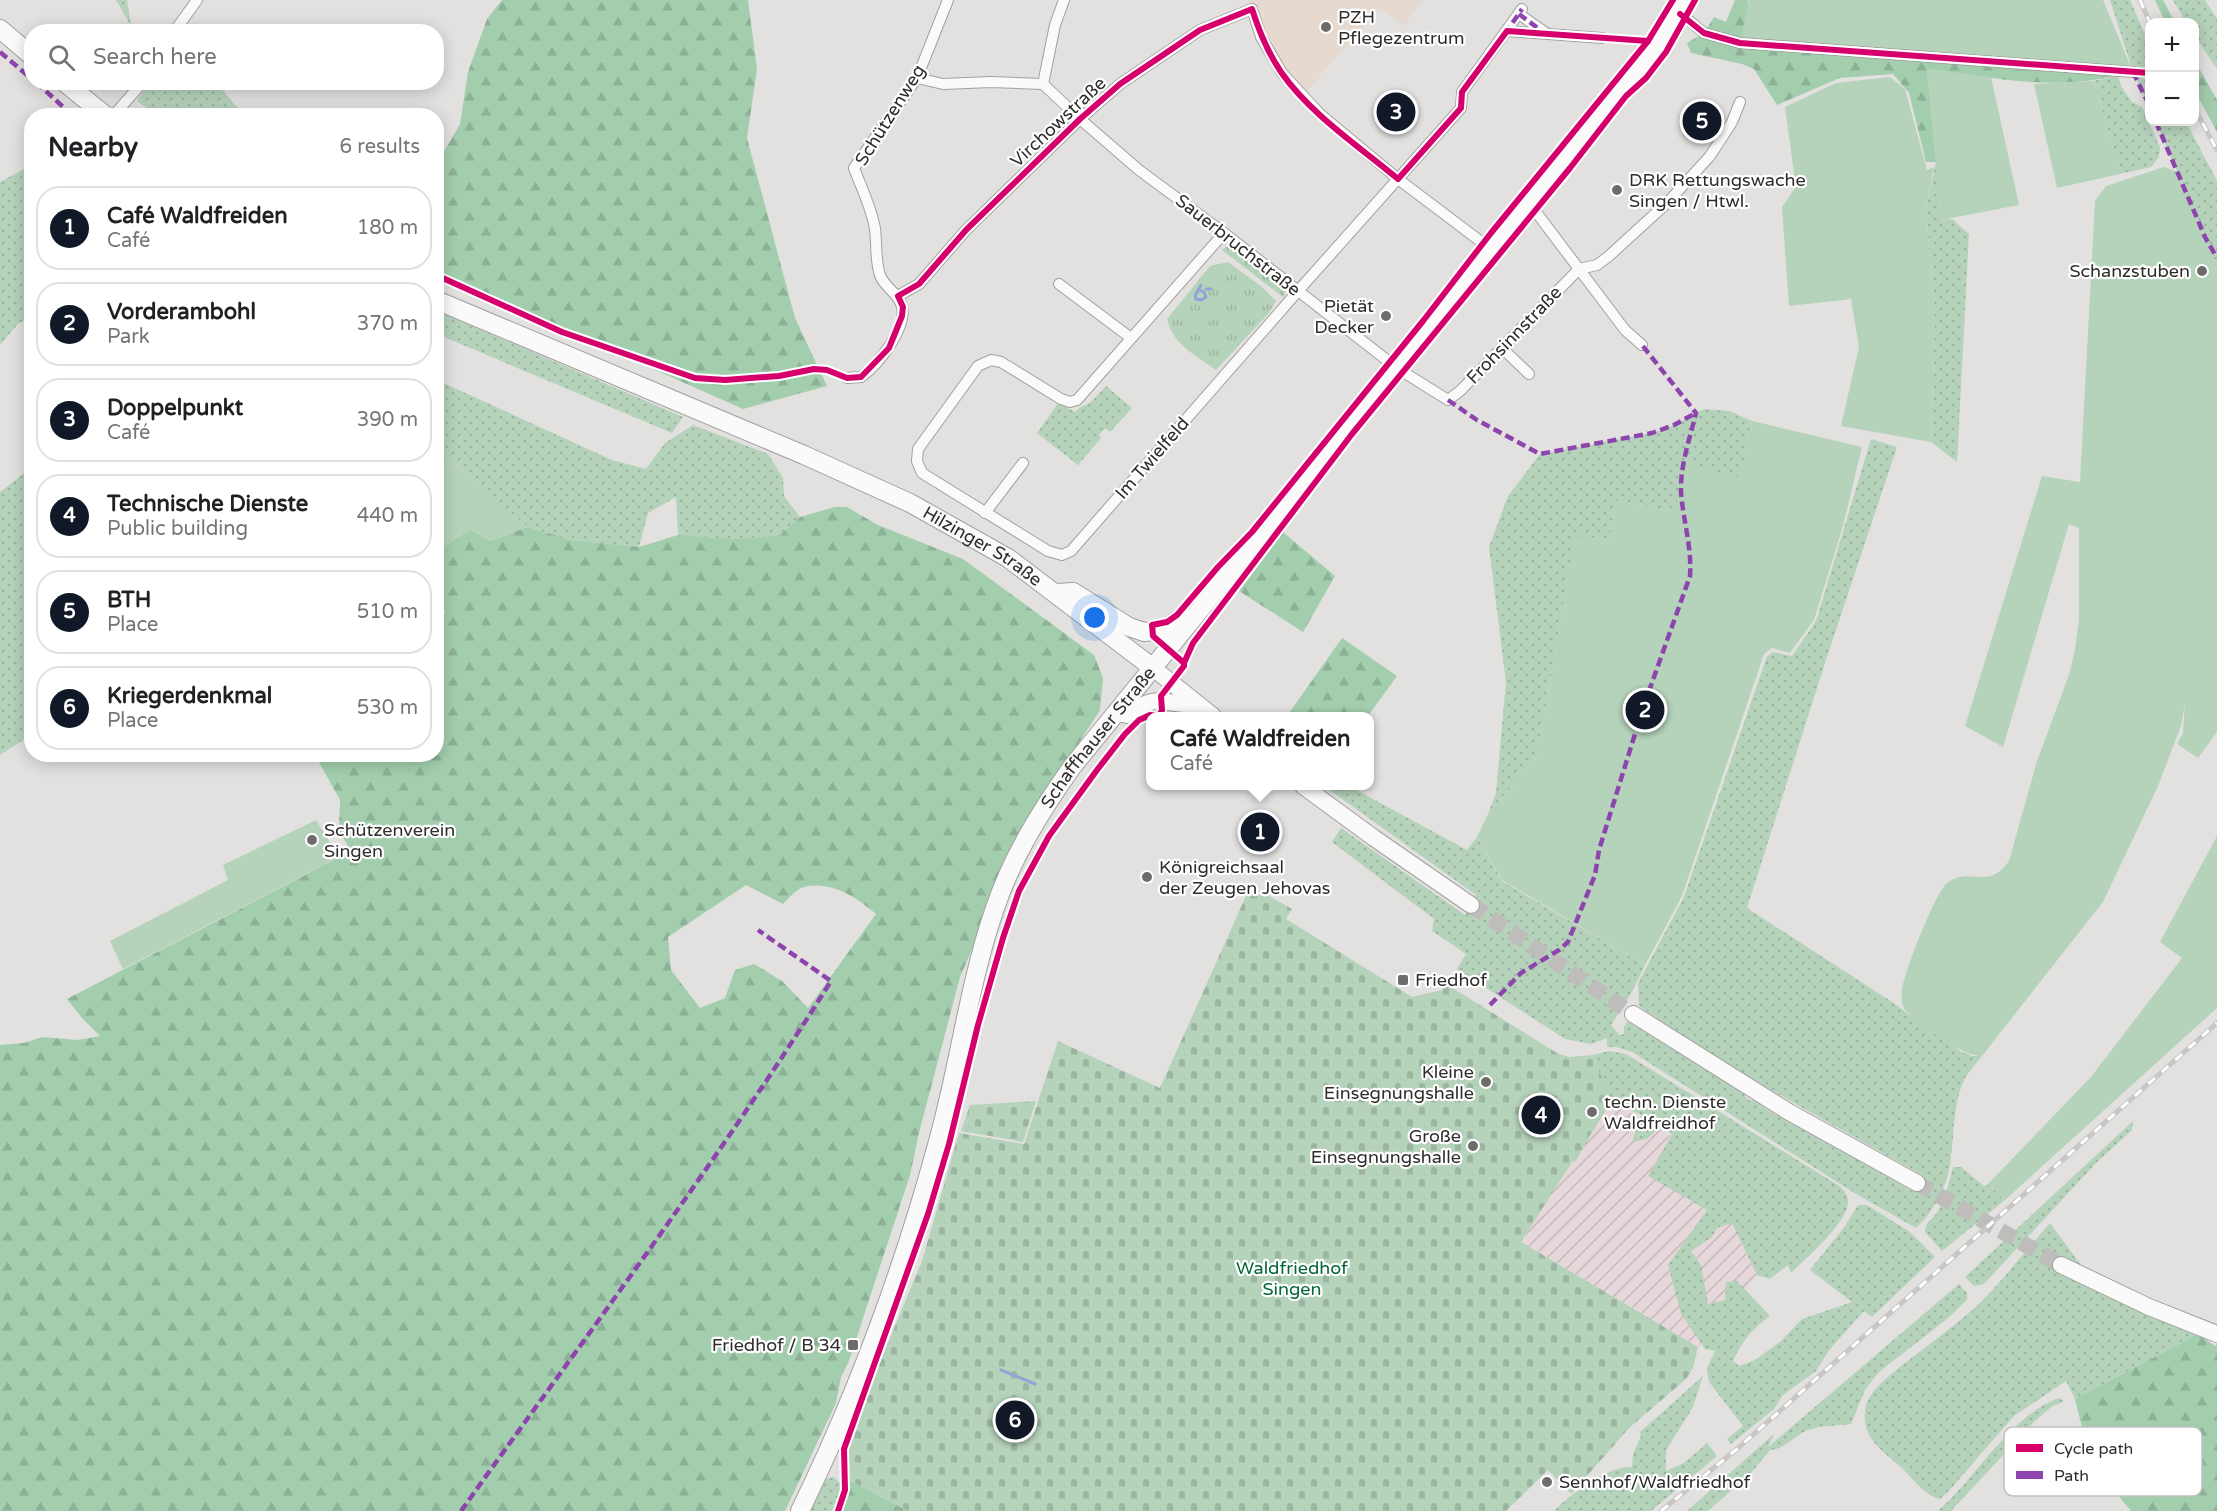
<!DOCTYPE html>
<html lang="en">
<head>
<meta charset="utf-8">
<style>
  :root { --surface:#fff; --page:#f2f2f2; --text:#202124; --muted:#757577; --line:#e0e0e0; --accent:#111827 }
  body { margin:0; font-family:"Varela Round",sans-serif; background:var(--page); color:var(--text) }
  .controls { position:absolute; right:18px; top:18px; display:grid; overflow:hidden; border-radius:12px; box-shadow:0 3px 15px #0003 }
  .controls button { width:54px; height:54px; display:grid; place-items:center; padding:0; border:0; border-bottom:2px solid var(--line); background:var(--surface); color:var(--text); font:30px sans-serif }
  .you { position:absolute; left:1095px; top:618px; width:21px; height:21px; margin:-15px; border:4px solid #fff; border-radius:50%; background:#1a73e8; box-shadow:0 0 0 9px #1a73e833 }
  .badge { display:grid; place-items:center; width:39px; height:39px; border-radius:50%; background:var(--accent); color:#fff; font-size:20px; font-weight:700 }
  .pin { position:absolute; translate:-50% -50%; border:3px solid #fff; box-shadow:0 2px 6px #0006 }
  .popup { position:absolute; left:1146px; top:712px; width:228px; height:78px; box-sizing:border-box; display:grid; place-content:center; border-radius:12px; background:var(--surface); filter:drop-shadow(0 2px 4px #0005); font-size:20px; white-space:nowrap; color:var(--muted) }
  .popup b { font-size:22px; color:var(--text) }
  .popup::after { content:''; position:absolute; left:50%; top:100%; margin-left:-12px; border:12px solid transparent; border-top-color:var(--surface) }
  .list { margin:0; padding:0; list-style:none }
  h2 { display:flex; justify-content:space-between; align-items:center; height:78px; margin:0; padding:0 24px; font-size:26px }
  h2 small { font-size:20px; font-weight:400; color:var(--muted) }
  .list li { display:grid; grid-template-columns:39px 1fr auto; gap:18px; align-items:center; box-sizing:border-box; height:84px; margin:0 12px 12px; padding:0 12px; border:2px solid var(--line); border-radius:24px }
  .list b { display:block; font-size:22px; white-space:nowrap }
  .list p { margin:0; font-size:20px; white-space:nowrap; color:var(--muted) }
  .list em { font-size:20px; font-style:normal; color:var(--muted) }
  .icon { flex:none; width:33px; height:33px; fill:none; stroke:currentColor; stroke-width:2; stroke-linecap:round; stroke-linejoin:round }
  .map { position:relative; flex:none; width:2217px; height:1511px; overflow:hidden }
  .search { position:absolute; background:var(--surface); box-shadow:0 3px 15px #0003; left:24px; top:24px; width:420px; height:66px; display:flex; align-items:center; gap:15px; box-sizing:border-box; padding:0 21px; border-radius:24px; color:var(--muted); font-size:22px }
  .panel { position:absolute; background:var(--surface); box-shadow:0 3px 15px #0003; left:24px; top:108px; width:420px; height:654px; border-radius:24px }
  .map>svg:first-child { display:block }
  .industrial { fill:url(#industrial-furrows) }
  .medical { fill:#e5d9d0 }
  .grass { fill:url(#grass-dots) }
  .forest { fill:url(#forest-firs); fill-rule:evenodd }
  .cemetery { fill:url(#cemetery-stones) }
  .park { fill:url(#park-tufts) }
  .garden { fill:#b5d2bb }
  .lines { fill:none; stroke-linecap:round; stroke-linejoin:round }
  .stream { stroke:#8ea6d6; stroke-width:3 }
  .secondary-tunnel { stroke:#bfbdbb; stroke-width:16; stroke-dasharray:16 8; stroke-linecap:butt }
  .minor-casing { stroke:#a2a09f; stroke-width:12 }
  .secondary-casing { stroke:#a2a09f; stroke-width:18 }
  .primary-casing { stroke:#a2a09f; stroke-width:20 }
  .minor { stroke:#fbfafa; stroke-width:10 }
  .secondary { stroke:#fbfafa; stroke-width:16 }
  .primary { stroke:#fbfafa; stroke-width:18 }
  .rail-casing { stroke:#c8c7c6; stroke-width:5 }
  .rail { stroke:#fff; stroke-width:3; stroke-dasharray:9; stroke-linecap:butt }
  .quiet { stroke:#8e44ad; stroke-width:4.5; stroke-dasharray:9 4.5; stroke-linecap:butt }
  .cycleway-casing { stroke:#fff; stroke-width:10 }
  .cycleway { stroke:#d6006c; stroke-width:6 }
  .poi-dot { fill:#6e6c6b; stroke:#fff; stroke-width:2 }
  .labels { text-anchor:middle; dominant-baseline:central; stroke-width:4.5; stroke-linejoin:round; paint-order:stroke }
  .poi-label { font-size:18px; fill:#2f2d2c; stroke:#fff; text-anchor:start }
  .street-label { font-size:18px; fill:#2f2d2c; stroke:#fff }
  .park-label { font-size:18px; fill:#026533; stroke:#fff }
  .key { fill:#fff; stroke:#c1c0c0; stroke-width:1.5 }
  .key-label { font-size:16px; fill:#2f2d2c }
</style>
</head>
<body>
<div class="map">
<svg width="2217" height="1511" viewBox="0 0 2217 1511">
  <defs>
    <pattern id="industrial-furrows" width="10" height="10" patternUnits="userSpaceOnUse" patternTransform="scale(1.5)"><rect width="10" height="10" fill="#e6d7da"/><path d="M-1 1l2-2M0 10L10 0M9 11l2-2" fill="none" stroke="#c6b9bb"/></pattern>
    <pattern id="grass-dots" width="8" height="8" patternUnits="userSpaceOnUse" patternTransform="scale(1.5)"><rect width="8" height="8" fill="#b5d2bb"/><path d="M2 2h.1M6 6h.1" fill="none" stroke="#9cb5a1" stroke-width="1.8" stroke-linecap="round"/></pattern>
    <pattern id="forest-firs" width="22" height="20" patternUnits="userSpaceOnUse" patternTransform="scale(1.5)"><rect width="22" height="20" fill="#a3ceae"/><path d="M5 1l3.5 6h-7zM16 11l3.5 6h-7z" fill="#8db196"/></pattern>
    <pattern id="cemetery-stones" width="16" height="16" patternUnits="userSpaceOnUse" patternTransform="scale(1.5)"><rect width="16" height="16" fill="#b5d2bb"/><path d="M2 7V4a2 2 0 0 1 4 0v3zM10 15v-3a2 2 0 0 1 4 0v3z" fill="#9cb5a1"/></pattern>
    <pattern id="park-tufts" width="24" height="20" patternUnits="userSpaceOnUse" patternTransform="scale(1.5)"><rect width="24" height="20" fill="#b5d2bb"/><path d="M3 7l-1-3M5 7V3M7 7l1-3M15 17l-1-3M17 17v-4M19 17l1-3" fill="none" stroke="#9cb5a1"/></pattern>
  </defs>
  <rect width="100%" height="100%" fill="#e3e1df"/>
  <path class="industrial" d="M1611,1101L1734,1173L1757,1275L1698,1347L1521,1242Z"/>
  <path class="medical" d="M1249,0H1423L1404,26L1378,8L1303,96L1261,37Z"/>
  <g class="grass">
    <path d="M116,0H127L131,26L138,31H124L131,26Z"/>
    <path d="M2110,0H2130L2149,44V107L2133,72Z"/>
    <path d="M2173,0H2205L2217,19V69L2195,36L2194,22H2186Z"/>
    <path d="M2118,75L2121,86L2132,102L2142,107L2160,147L2159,157L2151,167L2120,174L2094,81Z"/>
    <path d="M107,83H134L131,89L115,90Z"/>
    <path d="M149,83H216L244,115H157L137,101Z"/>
    <path d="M2156,122H2186L2217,181V259L2205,237Z"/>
    <path d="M1936,162L1941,220L1952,219L1969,234L1957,462L1931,442L1935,322L1926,208Z"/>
    <path d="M31,165V316L18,324L0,345V182Z"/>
    <path d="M436,311L458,320L683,417L672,433L437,334Z"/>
    <path d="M437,380L612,460L646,469L665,443L693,425L768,454L783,478L784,496L800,517L780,535L738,539L678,535L676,497L648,513L639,547L572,540L527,527L437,448Z"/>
    <path d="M1106,386L1132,408L1110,432L1105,428L1099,435L1101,438L1078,465L1037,433L1058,403L1075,412L1079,408L1090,403Z"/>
    <path d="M1704,409L1729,411L1752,421L1741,479L1675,512L1616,501L1610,539L1575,537L1537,757L1488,814L1496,793L1506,682L1489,547L1508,496L1540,454L1652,433L1674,425Z"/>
    <path d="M1871,439L1897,447L1825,663L1747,908L1892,1002L1960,1051L1972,1056H1982C1977,1063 1970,1070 1965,1078C1952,1105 1955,1135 1950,1164C1946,1189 1934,1211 1916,1228L1856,1194L1632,1052L1616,1047H1607V1038L1591,1044L1565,1039L1457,969L1466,954L1432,931L1434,919L1332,842L1341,828L1465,915L1476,895L1324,786H1349L1467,850L1477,837L1502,881L1645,965L1633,990L1611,1025L1620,1035L1624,1034V1027L1627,1021L1746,1094L1744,1096L1751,1101L1754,1100L1775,1115L1786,1118L1912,1191L1922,1175C1826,1121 1729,1069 1639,1006L1638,983L1684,897L1767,656L1773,652L1792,656L1816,621Z"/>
    <path d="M31,468V735L0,755V492Z"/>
    <path d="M1609,1051L1626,1054L1841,1187C1845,1192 1849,1197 1848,1204C1845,1225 1806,1258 1791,1273L1788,1265L1770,1279L1757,1275L1732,1223L1717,1228L1712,1237L1691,1251L1701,1265L1708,1304L1725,1300L1726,1282L1737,1281L1770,1316C1752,1329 1742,1341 1733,1361L1739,1366L1755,1360L1781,1341L1802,1319L1852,1302L1810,1270L1845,1226L1858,1205H1867L1910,1232L1935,1257L1872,1317L1864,1311L1830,1349L1816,1371L1783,1395L1774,1409L1731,1444L1727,1439L1743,1426L1709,1382L1707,1368L1715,1351L1705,1349L1681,1314L1668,1265L1707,1210L1648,1176L1672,1134L1660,1126L1647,1139L1632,1142L1641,1115L1611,1101L1575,1162L1553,1149L1598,1069L1593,1055Z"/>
    <path d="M2133,1121L2132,1130L2096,1163L1984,1284L1974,1286L1965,1277Z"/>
    <path d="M1953,1167H1961L1984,1186L1988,1184L2005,1200L1942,1251L1925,1232C1925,1222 1933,1219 1938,1211C1946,1198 1949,1182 1953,1167Z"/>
    <path d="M2050,1223L2081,1265L2069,1261L2198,1334L2075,1399L2066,1381L2014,1416L1947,1493L1940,1499C1923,1496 1910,1473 1895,1462C1876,1446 1860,1433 1866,1406C1870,1388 1899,1368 1913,1357C1937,1338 1963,1320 1984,1299C2007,1275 2028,1248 2050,1223Z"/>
    <path d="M1959,1284L1967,1293V1300L1947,1319L1879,1372L1865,1390L1851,1424C1836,1426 1822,1425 1808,1430C1795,1435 1784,1450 1770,1450L1752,1472L1708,1511H1687L1774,1434L1768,1447Z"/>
    <path d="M1703,1376L1693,1407L1666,1450V1471L1684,1463L1707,1443L1717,1456L1651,1511H1554C1571,1494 1607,1466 1632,1467L1633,1454L1641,1436L1640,1432Z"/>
    <path d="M2059,1398L2064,1401L2051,1407L2034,1422L1951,1511H1938C1975,1479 2012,1414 2059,1398Z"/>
    <path d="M834,1477L840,1483L839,1498L832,1511H809L825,1479Z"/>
  </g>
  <g class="forest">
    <path d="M502,0H748L757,69L747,138L795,318L827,386L743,409L437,273V164L460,124L468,72L487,19Z"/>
    <path d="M1735,0H1748V10L2118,75C2053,92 1992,77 1927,69L1936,162H1926L1909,93L1893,74L1840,78L1777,105L1754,69L1742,64L1691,53L1687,43L1704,33L1714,17L1726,22Z"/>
    <path d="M2155,0H2163L2175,22H2165Z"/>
    <path d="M2194,59L2217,100V132L2195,91Z"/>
    <path d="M835,507H847L878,525L963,559L1094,655L1103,678L1100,710L1052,785L1012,858L960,977L919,1133L910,1175L849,1361L841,1377L836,1403L785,1511H0V1045L24,1043L42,1037L78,1040L100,1036L81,1017L67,999L351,851L339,831L340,800L315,755L436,754L437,620L445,613L437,591L436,554L437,551L470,529L490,541L527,527L572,540L639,547L678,535L738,539L780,535L800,517ZM746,885L783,904C788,899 795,891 801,888C829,879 856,897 876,914L808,1008L782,981L754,964L735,970L725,998L700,1008L671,970L668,937Z"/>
    <path d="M1283,532L1335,576L1303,632L1239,591Z"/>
    <path d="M1342,638L1397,676L1368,716H1287Z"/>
    <path d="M2198,1334L2215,1346L2217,1344V1511H2131L2099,1473L2088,1451L2075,1399Z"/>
    <path d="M845,1478L908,1511H838L845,1490Z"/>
  </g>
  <g class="cemetery">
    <path d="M1267,895L1292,909L1286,919L1412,997L1442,990L1446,984L1557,1053L1569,1057L1593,1055L1611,1101L1521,1242L1698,1347L1693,1368L1686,1379L1629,1428L1571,1494L1548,1470L1506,1511H908L845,1478L844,1449L922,1261L959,1133L1024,1144L1058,1041L1160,1088L1246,896Z"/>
    <path d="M1036,1101L1023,1142L961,1131L970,1105Z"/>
  </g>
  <g class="park">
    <path d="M1226,247H1234L1282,282L1285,295L1283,297L1222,250Z"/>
    <path d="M1228,262L1262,287L1276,301L1268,314L1216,370C1198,357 1172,344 1167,319L1210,266Z"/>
  </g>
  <g class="garden">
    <path d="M1749,0H2103L2133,72L1740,43Z"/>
    <path d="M1927,69L1991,77L2019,205L1941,220Z"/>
    <path d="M1890,77L1905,89L1927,170L1934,167L1926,208L1935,322L1931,442L1841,426L1859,347L1851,299L1789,306L1782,207L1796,187L1785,107L1836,83Z"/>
    <path d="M2094,81L2120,174L2057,188L2034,84Z"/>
    <path d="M2164,167L2177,172L2202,231L2217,258V732L2198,758L2177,744L2183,733L2185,703L2181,726L2158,786L2103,902L1982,1056C1961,1056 1923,1027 1907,1012C1901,1006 1901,999 1902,990C1904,973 1935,893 1947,883C1971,865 1987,892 2009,861L2037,761L2069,675L2075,650L2079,619V528L2069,524L2003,747L1965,726L2042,476L2080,482L2095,201L2106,186Z"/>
    <path d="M1752,421L1862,447L1843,526L1814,620L1790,653L1772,648L1764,654L1682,896L1645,965L1502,880L1477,837L1488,814L1537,757L1575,536L1610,539L1616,501L1675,512L1684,462L1741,478Z"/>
    <path d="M437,448C466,475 498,499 527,527L490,541L470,529L437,551V554Z"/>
    <path d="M316,820L339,857L123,969L110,941L228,880L223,865Z"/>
    <path d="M2217,836V1008L2005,1200L1988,1184L2091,1077L2182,958L2160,942Z"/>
  </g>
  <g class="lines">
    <g class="stream">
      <path d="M1206,289H1211"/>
      <path d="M1200,290L1204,292L1206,297L1201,300L1196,299L1195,296L1201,285"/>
      <path d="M1001,1370L1035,1384"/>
    </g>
    <g class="secondary-tunnel">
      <path d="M1471,905L1633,1014"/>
      <path d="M1917,1183L2061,1265"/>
    </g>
    <g class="minor-casing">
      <g id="minor">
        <path d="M1519,14L1546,33"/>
        <path d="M1686,18L1704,33L1740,43L2133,72"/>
        <path d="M1507,31L1602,38"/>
        <path d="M174,32L197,0"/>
        <path d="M917,78L943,84L991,82L1043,84L1080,119L1139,170L1224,233L1397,368L1448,400L1460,391L1579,269"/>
        <path d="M1043,84L1055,25L1064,0"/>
        <path d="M113,116L143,82"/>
        <path d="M1530,204L1625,330L1642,345"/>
        <path d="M1224,233L1077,400L1070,402L1061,399L1001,362L991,360L978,366L918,449L917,461L922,473L1048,551L1062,555L1071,551L1298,291L1461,108L1462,92L1522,9"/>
        <path d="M1579,269L1597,265L1609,256L1668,202L1710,156L1732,122L1740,102"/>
        <path d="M1059,284L1131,338"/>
        <path d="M898,296L919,284L966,230L1080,119L1120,84L1200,30L1252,9L1261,37L1282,73L1320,114L1398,179L1492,250"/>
        <path d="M1502,348L1529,374"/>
        <path d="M847,378L861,377C878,365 910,325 901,304C897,292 884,287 880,275C875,261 877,243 875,229C872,209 861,187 854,168L917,78L948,0"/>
        <path d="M985,513L1023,463"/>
      </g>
    </g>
    <g class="secondary-casing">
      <g id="secondary">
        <path d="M1153,668L1213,716"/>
        <path d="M1115,713L1129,715C1156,690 1168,707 1197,704"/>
        <path d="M1303,786L1374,838L1471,905"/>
        <path d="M1633,1014L1789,1112L1917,1183"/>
        <path d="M2061,1265L2149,1307L2217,1334"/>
      </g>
    </g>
    <g class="primary-casing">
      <g id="primary">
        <path d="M0,29L32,56"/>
        <path d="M64,82L106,116"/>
        <path id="s1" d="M436,300L804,455L910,503L1008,558L1153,668"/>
        <path d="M1057,593L1073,592L1129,627L1144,632L1164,630L1177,621L1188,618"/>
        <path id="s2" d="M800,1511C857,1394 903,1270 937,1145C959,1068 968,987 994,911C1011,859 1040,812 1072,767L1650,57L1674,21L1684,0"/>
      </g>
    </g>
    <use href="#minor" class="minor"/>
    <use href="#secondary" class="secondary"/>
    <use href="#primary" class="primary"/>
    <g class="rail-casing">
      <g id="rail">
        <path d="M2140,0L2150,23"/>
        <path d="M2194,107L2217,150"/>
        <path d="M1661,1511L1737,1449L2217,1023"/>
      </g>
    </g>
    <use href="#rail" class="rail"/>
    <g class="quiet">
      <path d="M1519,14L1543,32"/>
      <path d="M1505,34L1522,9"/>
      <path d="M0,52L32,79"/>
      <path d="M2133,72L2150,107"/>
      <path d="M36,82L73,116"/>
      <path d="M2156,122L2205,237L2217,258"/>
      <path d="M1448,400L1477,420L1540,454L1652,433L1674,425L1696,413"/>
      <path d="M1490,1005L1521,973L1559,950L1568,942L1595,875L1599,850L1644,705L1690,576C1692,547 1683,520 1681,492C1680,466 1690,438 1696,413L1642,345"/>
      <path d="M461,1511C586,1336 716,1164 831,981L758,930"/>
    </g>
    <g class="cycleway-casing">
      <g id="cycleway">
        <path d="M1680,14L1704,33L1740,43L2150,73"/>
        <path d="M436,275L562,332L695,378L725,380L779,376L814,369L827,370L847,378L861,377L889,348L902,316L903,307L898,296L919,284L966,230L1080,119L1120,84L1200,30L1252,9C1259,31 1268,53 1281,72C1310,114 1360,147 1398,179L1461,108L1462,92L1507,31L1648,41"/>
        <path d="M1184,663L1193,643L1352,434L1570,168L1626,96L1646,78L1666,52L1695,0"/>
        <path d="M1159,716L1162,710L1161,696L1184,666V663L1153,636L1152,625L1167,622L1177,615L1218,567L1252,532L1423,321L1491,233L1648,41L1673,0"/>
        <path d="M838,1511L845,1490L844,1449L928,1214L949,1144L978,1025L1003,938L1019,891L1049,836L1097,770L1125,734L1139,720L1150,715L1157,716"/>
      </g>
    </g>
    <use href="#cycleway" class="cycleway"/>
  </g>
  <g class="poi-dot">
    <circle cx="1326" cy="27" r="6"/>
    <circle cx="1617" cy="190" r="6"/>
    <circle cx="2202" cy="271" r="6"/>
    <circle cx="1386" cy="316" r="6"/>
    <circle cx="312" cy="840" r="6"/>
    <circle cx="1147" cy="877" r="6"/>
    <rect x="1397" y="974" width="12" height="12" rx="3"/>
    <circle cx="1486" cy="1082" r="6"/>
    <circle cx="1592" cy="1112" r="6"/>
    <circle cx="1473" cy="1146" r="6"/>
    <rect x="847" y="1339" width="12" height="12" rx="3"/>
    <circle cx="1547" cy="1482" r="6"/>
  </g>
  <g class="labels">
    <g class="poi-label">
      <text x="1338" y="17">PZH<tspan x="1338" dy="21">Pflegezentrum</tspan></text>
      <text x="1629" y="180">DRK Rettungswache<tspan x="1629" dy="21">Singen / Htwl.</tspan></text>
      <text x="2190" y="271" text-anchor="end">Schanzstuben</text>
      <text x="1374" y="306" text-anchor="end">Pietät<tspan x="1374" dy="21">Decker</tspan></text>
      <text x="324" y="830">Schützenverein<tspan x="324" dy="21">Singen</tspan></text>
      <text x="1159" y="867">Königreichsaal<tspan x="1159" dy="21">der Zeugen Jehovas</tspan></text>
      <text x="1415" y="980">Friedhof</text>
      <text x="1474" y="1072" text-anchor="end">Kleine<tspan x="1474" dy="21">Einsegnungshalle</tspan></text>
      <text x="1604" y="1102">techn. Dienste<tspan x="1604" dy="21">Waldfreidhof</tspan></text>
      <text x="1461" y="1136" text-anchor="end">Große<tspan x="1461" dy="21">Einsegnungshalle</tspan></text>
      <text x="841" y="1345" text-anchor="end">Friedhof / B 34</text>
      <text x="1559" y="1482">Sennhof/Waldfriedhof</text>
    </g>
    <g class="street-label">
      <text transform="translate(890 115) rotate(-58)">Schützenweg</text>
      <text transform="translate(1058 122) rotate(-43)">Virchowstraße</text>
      <text transform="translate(1238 245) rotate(38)">Sauerbruchstraße</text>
      <text transform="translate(1514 335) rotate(-46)">Frohsinnstraße</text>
      <text transform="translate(1152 458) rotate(-49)">Im Twielfeld</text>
      <text stroke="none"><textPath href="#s1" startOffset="600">Hilzinger Straße</textPath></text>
      <text stroke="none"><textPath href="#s2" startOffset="836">Schaffhauser Straße</textPath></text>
    </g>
    <g class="park-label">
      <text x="1292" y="1268">Waldfriedhof<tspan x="1292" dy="21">Singen</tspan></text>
    </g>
  </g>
  <rect x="2004" y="1427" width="198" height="69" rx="9" class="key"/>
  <rect x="2016" y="1444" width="27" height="8" fill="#d6006c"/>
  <rect x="2016" y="1471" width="27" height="8" fill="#8e44ad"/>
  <g class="key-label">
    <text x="2054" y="1454">Cycle path</text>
    <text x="2054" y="1481">Path</text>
  </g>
</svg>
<div class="controls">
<button>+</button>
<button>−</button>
</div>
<div class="you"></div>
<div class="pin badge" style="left:1260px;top:832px">1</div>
<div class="popup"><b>Café Waldfreiden</b>Café</div>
<div class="pin badge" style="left:1645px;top:710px">2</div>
<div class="pin badge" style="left:1396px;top:112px">3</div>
<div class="pin badge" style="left:1541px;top:1115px">4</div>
<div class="pin badge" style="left:1702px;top:121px">5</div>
<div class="pin badge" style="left:1015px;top:1420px">6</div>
<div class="search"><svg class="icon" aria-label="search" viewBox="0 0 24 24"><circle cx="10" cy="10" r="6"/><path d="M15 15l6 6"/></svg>Search here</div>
<section class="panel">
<h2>Nearby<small>6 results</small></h2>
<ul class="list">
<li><span class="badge">1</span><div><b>Café Waldfreiden</b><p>Café</p></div><em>180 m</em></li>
<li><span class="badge">2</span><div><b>Vorderambohl</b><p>Park</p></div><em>370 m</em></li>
<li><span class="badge">3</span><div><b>Doppelpunkt</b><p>Café</p></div><em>390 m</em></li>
<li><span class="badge">4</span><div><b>Technische Dienste</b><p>Public building</p></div><em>440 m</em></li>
<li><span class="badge">5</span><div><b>BTH</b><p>Place</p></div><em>510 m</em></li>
<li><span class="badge">6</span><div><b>Kriegerdenkmal</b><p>Place</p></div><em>530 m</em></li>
</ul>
</section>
</div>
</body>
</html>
